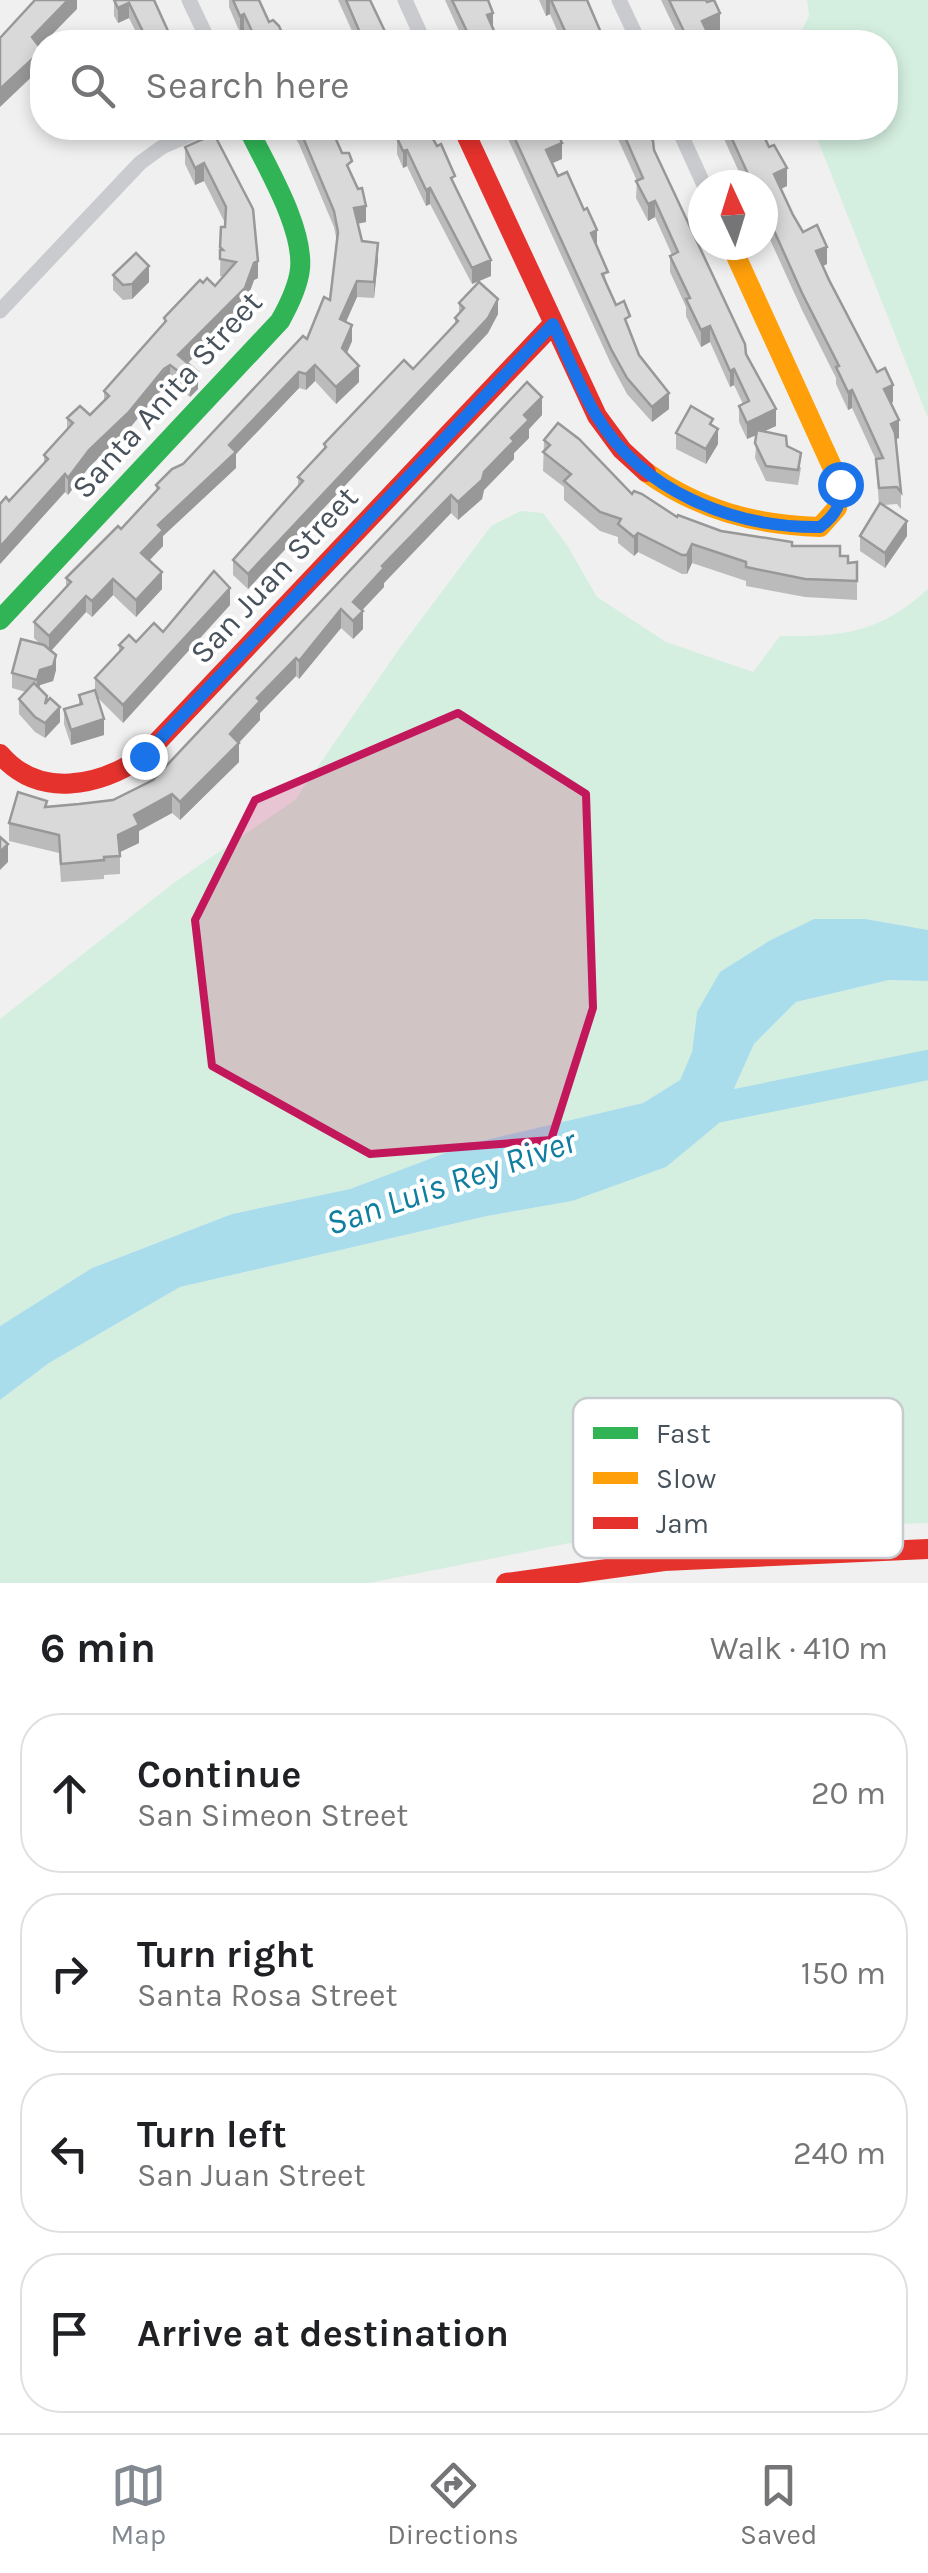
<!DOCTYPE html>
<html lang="en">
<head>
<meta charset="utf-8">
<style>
  :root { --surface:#fff; --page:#f6f6f6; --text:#202124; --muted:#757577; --line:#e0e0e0; --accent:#828990 }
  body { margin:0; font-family:Karla,sans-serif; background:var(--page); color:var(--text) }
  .compass { position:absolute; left:688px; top:170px; width:90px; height:90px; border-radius:50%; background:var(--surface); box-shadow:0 5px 15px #0003; rotate:356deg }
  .stop { position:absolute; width:30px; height:30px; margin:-22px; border:8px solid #1a73e8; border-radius:50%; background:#fff }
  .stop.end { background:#1a73e8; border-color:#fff; box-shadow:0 2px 10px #0008 }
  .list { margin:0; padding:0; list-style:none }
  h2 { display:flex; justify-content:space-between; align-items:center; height:130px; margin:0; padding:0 40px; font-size:42px }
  h2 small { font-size:32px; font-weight:400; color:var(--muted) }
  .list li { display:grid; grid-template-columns:65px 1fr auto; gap:30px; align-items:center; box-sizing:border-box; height:160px; margin:0 20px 20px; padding:0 20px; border:2px solid var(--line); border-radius:40px }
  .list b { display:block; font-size:38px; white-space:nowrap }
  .list p { margin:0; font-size:32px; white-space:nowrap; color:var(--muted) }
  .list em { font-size:32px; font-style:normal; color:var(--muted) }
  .icon { flex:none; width:55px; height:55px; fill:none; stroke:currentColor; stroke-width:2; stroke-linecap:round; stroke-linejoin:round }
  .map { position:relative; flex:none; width:928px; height:1583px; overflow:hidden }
  .search { position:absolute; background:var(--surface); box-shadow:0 5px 15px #0003; left:30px; right:30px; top:30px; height:110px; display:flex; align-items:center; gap:25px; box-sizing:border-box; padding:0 35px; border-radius:40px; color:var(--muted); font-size:38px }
  .sheet { height:850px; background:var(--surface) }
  nav { display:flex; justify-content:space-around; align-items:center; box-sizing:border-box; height:140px; border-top:2px solid var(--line); background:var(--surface); font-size:28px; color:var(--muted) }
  nav a { display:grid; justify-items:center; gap:5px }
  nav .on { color:var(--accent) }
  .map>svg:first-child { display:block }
  .green { fill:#d4efe0 }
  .water { fill:#aaddec }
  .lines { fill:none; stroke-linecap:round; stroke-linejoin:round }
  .river { stroke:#aaddec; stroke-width:30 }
  .street { stroke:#c9cbce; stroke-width:15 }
  .fast { stroke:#30b455; stroke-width:20 }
  .slow { stroke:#ff9f0a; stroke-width:20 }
  .jam { stroke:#e5322d; stroke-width:20 }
  .wall { fill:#bbb }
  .shaded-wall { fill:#989899 }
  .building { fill:#d9d9da; stroke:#989899; stroke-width:2.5 }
  .route { stroke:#1a73e8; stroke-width:12 }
  .marked { fill:#c2185b; fill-opacity:0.2; stroke:#c2185b; stroke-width:8; stroke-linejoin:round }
  .labels { text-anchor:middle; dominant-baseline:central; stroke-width:8; stroke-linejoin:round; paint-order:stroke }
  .street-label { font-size:32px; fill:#47525c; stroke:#fff }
  .water-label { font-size:35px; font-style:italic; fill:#0f7ea0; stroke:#fff }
  .key { fill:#fff; stroke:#c8cbce; stroke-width:2.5 }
  .key-label { font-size:28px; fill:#47525c }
</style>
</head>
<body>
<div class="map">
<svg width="928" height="1583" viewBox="0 0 928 1583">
  <rect width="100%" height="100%" fill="#f0f0f0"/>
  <g class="green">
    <path d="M807,0H928V418L813,128H886V42H796L809,16Z"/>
    <path d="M521,511L543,513L567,545L597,597L666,642L753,672L780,636C843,637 879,633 928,589V930H918L697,1012L692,1052L680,1080L643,1103L469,1144L350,1189L232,1214L92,1268L0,1326V1019L175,882L295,800L399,649L491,526Z"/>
    <path d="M889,980L928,981V1523L615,1534L369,1583H0V1400L49,1363L180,1287L487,1216L572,1201L718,1124L754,1044L796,1002Z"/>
  </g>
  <path class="water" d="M814,919H865L928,930V981L889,980L796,1002L754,1044L718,1124L666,1167L572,1201L487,1216L180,1287L49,1363L0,1400V1326L92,1268L232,1214L350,1189L469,1144L643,1103L680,1080L692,1052L697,1012L720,972L769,941Z"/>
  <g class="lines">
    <path class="river" d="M686,1114L928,1065"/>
    <g class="street">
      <path d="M189,0L209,42"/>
      <path d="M405,0L424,42"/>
      <path d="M619,0L639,42"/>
      <path d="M678,128L704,185"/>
      <path d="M0,311L140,163L162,147L205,128"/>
    </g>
    <path class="fast" d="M0,620L280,321C289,305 298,287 300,269C304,227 266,166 248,128"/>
    <path class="slow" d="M646,472C699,510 755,525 820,527L837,508L840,484L731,245"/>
    <g class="jam">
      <path d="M463,128L597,416L622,450L646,472"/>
      <path d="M0,754C39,800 100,786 144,756L553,324"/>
      <path d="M506,1583L664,1561L928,1549"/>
    </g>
  </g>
  <g class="wall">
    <path d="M114,0H154L173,42H141L129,18L118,23L114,16Z"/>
    <path d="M229,0H259L269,22L286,42H250L244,31L240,33L229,7Z"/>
    <path d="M338,0H370L390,42H357Z"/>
    <path d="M445,0H488L493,29L499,42H464Z"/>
    <path d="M539,0H587L605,42H562L550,14L546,16Z"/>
    <path d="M661,0H706L720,31L709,36L712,42H681Z"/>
    <path d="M289,128H331L352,176L366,222L358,224L362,241L378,260L374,298L357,297L346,322L352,341L347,353L359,382L336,404L315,381L306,390L299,388L236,454V468L163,536V546L149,561L162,589L136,617L113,595L92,617L86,612L51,651L56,670L53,681L40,685L39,688L60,722L45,738L35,732L19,714V699L26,692L12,688V673L40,644L34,638V622L66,586V578L121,529L156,492V485L183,464L307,339L330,300L337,242L334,227L299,144Z"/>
    <path d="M396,128H427L455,185L491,276L472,284L430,204L426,206L407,166L403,168L397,154V138L400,137Z"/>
    <path d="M503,128H555L562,159L552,163L597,246L608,287L630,332L639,355L669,409L652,422L627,394L611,364Z"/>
    <path d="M613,128H646L654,150L746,354L776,426L763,432L787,446L801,468L798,485L766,481L755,458L757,435L747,439L739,422V406L743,404L734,385L730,387L710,342L701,347L686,316V307L670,272V256L672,255L655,217L648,221L636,198L637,181Z"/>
    <path d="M719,128H760L787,186L781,189L793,215L803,232L827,264L823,266L893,402L891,403L899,438L896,439L901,492V509L897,504L884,505L907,536L885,568L860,551V536L879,506L876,460L852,408L848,410L836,384V378L802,310L763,224V185H745Z"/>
    <path d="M214,134L258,278L254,280L245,305L188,363L198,389L190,397L170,382L164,387L128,430L89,467L68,495L65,492L0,564V504L9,501L44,463V455L67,429V418L90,415L104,401V391L164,324V318L203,283L215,286L223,277L220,276L221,227H225V223L204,181L195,185L185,164V147Z"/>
    <path d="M113,275L149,282L132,299L123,300L113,290Z"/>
    <path d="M459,303L498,314L488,333L248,589L233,575V560L298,487V477L324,449V444L413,369L455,324V318L459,314Z"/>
    <path d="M527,382L542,415L529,429V438L514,453V459L484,490L482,499L458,520L451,513L384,583V587L362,610L363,629L353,639L341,628L299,679L296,676L260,713V720L239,743V762L180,820L172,813L139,831V843L120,852V874L104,875V879L61,882L59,853L9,841V823L47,807L113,800L153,780Z"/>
    <path d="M713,426L718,444L706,464L676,449V433Z"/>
    <path d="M544,440L632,494L677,517L721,531L840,556L848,563L857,562V600L805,597L746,586V581L692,563L687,574H682L638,552L634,556L618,543V537L600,531L564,500V487L543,471Z"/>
    <path d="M230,605L123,723L98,698L104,735L71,745L64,724V709L79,704V695L95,690V678L119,652V645L136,642Z"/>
  </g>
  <g class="shaded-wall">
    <path d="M68,0H77V9L32,55V37Z"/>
    <path d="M546,0H550V14L546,16Z"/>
    <path d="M129,3V18L118,23V8Z"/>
    <path d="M493,13V28L487,15Z"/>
    <path d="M720,13V31L702,39V21Z"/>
    <path d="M244,14V31L240,33V16Z"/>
    <path d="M42,50V67L0,107V89Z"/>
    <path d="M562,143V159L546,166V150Z"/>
    <path d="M407,150V166L403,168V151Z"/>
    <path d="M204,163V181L195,185V168Z"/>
    <path d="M787,168V186L774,192V174Z"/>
    <path d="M430,188V204L426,206V190Z"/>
    <path d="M655,201V217L648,221V204Z"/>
    <path d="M366,206V222L354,224V208Z"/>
    <path d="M597,230V246L591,233Z"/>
    <path d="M378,243V260L374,298V282Z"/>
    <path d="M827,247V264L816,269V251Z"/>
    <path d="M491,260V276L472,284V268Z"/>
    <path d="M258,261V278L254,280L245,305L178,373V355L254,263Z"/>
    <path d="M149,266V282L132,299V284Z"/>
    <path d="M357,281V297L340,335V319Z"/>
    <path d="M498,299V314L488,333L248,589V574Z"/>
    <path d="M352,325V341L342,364V348Z"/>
    <path d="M710,326V342L701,347V330Z"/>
    <path d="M170,365V382L164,387L128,430L89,467L68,495V478L89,450Z"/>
    <path d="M315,365V381L306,390V374Z"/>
    <path d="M359,366V382L336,404V387Z"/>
    <path d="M734,369V385L730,387V371Z"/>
    <path d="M198,372V389L190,397V380Z"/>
    <path d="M299,372V388L236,454V468L163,536V546L141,569V553L158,525L262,409Z"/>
    <path d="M893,385V402L884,406V389Z"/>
    <path d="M852,390V408L848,410V392Z"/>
    <path d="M669,393V409L652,422V407Z"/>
    <path d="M542,397V415L529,429V438L514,453V459L484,490L482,499L458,520V502L511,438L524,415Z"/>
    <path d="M776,409V426L747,439V423Z"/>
    <path d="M899,420V438L891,442V424Z"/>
    <path d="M718,429V444L706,464V449Z"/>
    <path d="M65,474V492L0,564V547Z"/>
    <path d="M451,495V513L384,583V587L353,620V602L382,566Z"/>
    <path d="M907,521V536L885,568V553Z"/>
    <path d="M638,533V552L634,556V537Z"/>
    <path d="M692,544V563L687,574V555Z"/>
    <path d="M162,572V589L136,617V600Z"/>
    <path d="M113,579V595L92,617V601Z"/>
    <path d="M230,588V605L123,723V705Z"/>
    <path d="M86,596V612L49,653V636Z"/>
    <path d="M341,609V628L299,679V661Z"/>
    <path d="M363,611V629L353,639V621Z"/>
    <path d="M56,655V670L53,681L40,685L37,695V680L40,670Z"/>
    <path d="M296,658V676L260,713V720L230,752V734L257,698Z"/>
    <path d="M60,707V722L45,738V723Z"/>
    <path d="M104,719V735L71,745V730Z"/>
    <path d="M239,743V762L180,820V802Z"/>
    <path d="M172,794V813L139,831V843L118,853V835L134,815Z"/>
    <path d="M8,844V862L0,870V852Z"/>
  </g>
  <g class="building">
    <path d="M35,0H68L32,37L42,50L0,89V38Z"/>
    <path d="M114,0H154L173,42H148L129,3L118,8Z"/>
    <path d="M233,0H259L269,22L273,20L279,26L286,42H257L244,14L240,16Z"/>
    <path d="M346,0H370L390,42H364Z"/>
    <path d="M452,0H488L493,13L487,15L499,42H472Z"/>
    <path d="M551,0H587L605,42H570Z"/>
    <path d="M669,0H706L707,2L714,0L720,13L702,21L712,42H689Z"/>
    <path d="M299,128H331L342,153H349L352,161L347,165L358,189L362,188L366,206L354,208L362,241L378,243L374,282L357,281L340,319L352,325L342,348L359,366L336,387L315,365L306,374L299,372L229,445L236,452L158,525L163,530L141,553L162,572L136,600L113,579L92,601L86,596L49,636L34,622L71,582L66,578L118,526L121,529L159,488L156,485L172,469L183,464L303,336L307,339L324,297L330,300L338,232L334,211Z"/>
    <path d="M403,128H427L437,146L441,144L455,176L451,178L491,260L472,268L430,188L426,190L407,150L403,151L397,138L406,134Z"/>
    <path d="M510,128H555L562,143L546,150L558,176L567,172L584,210L587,208L597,230L591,233L608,272L602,274L616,305L624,301L630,316L625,319L639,355L669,393L652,407L627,378L611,349Z"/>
    <path d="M621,128H646L653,141L654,150L745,344L746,354L776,409L747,423L739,406L749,401L734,369L730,371L710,326L701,330L686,299L690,298L670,256L678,252L655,201L648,204L636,181L643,178Z"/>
    <path d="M727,128H760L769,147L774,145L787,168L774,174L793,215L803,232L817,225L827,247L816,251L829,280L877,372L885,368L893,385L884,389L899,420L891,424L895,433L901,492L897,487L879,488L876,459L883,458L852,390L848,392L836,367L839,366L802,293L763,206V185H753Z"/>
    <path d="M214,134L253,209L258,261L254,263L245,288L178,355L198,372L190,380L170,365L164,369L128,413L89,450L68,478L65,474L0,547V504L6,497L9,501L48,459L44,455L73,423L67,418L80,406L90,415L109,396L104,391L166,321L164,318L200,280L203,283L207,278L215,286L236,262L220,259V250H223L220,247L221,227H225L226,207L204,163L195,168L185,147Z"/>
    <path d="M136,253L149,266L132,284L123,285L113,275Z"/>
    <path d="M479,282L498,299L488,318L248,574L233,560L303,481L298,477L326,447L324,444L404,360L413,369L458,321L455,318L464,308L459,303Z"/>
    <path d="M527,382L542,397L524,415L529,420L511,438L514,441L484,472L482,480L458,502L451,495L382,566L384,568L353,602L363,611L353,621L341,609L299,661L296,658L257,698L260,701L230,734L239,743L180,802L172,794L134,815L139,825L118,835L120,856L104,857V860L61,864L59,835L9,823L18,792L47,801L45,807L79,804L113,800L153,780Z"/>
    <path d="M691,406L713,419L710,424L718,429L706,449L676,433Z"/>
    <path d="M558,423L579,439L632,494L634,491L642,494L677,517L678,515L721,531L792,542V546H840V556H848V563L857,562V581L805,579L746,567V562L692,544L687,555H682L638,533L634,537L618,524L621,519L600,512L564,481L571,474L543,452L550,445L544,440Z"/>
    <path d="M757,430L786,436L787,446L801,453L798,470L766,466L755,443Z"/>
    <path d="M880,503L907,521L885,553L860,536Z"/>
    <path d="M214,571L230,588L123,705L95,678L123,648L119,645L129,635L136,642L154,623L163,632Z"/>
    <path d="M21,639L44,645L56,655L53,666L40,670L37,680L12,673Z"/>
    <path d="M34,683L47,696L45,704L50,698L60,707L45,723L35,717L19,699Z"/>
    <path d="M95,690L104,719L71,730L64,709L82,704L79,695Z"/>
    <path d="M0,837L8,844L0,852Z"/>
  </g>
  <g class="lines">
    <path class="route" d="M144,756L553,324C567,354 579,387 596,415C642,492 734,528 820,527C836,515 842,504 840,484"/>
  </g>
  <path class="marked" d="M458,713L586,794L593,1008L551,1140L370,1154L212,1066L195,920L255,800Z"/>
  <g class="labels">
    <g class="street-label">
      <text transform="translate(167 395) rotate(-48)">Santa Anita Street</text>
      <text transform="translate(274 575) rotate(-47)">San Juan Street</text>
    </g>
    <g class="water-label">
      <text transform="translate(451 1182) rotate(-19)">San Luis Rey River</text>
    </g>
  </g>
  <rect x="573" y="1398" width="330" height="160" rx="15" class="key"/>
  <rect x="593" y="1427" width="45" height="12" fill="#30b455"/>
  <rect x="593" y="1472" width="45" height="12" fill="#ff9f0a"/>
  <rect x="593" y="1517" width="45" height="12" fill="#e5322d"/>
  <g class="key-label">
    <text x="656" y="1443">Fast</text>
    <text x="656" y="1488">Slow</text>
    <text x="656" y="1533">Jam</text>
  </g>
</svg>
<svg class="compass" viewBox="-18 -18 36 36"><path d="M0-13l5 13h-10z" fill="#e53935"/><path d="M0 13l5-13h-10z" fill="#757577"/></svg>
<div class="stop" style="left:840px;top:484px"></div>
<div class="stop end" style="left:144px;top:756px"></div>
<div class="search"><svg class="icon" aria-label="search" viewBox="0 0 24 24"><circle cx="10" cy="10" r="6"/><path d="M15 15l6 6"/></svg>Search here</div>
</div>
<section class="sheet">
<h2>6 min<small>Walk · 410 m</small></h2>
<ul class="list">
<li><svg class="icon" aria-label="ahead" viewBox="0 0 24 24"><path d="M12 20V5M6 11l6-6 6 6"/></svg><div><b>Continue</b><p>San Simeon Street</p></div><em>20 m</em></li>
<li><svg class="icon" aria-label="right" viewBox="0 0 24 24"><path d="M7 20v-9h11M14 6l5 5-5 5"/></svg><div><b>Turn right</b><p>Santa Rosa Street</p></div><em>150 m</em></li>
<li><svg class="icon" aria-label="left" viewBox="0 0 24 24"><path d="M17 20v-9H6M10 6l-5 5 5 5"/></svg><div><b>Turn left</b><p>San Juan Street</p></div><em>240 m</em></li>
<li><svg class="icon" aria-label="arrive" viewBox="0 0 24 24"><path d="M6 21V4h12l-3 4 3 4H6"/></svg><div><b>Arrive at destination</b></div></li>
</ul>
</section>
<nav>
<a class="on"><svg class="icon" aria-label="map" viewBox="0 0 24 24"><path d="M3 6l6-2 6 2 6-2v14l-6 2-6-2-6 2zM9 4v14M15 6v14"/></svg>Map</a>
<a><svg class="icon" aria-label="directions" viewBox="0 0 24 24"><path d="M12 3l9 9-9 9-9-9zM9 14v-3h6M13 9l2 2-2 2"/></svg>Directions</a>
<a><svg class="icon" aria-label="saved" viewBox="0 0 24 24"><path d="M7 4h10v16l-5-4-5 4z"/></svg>Saved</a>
</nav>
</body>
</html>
